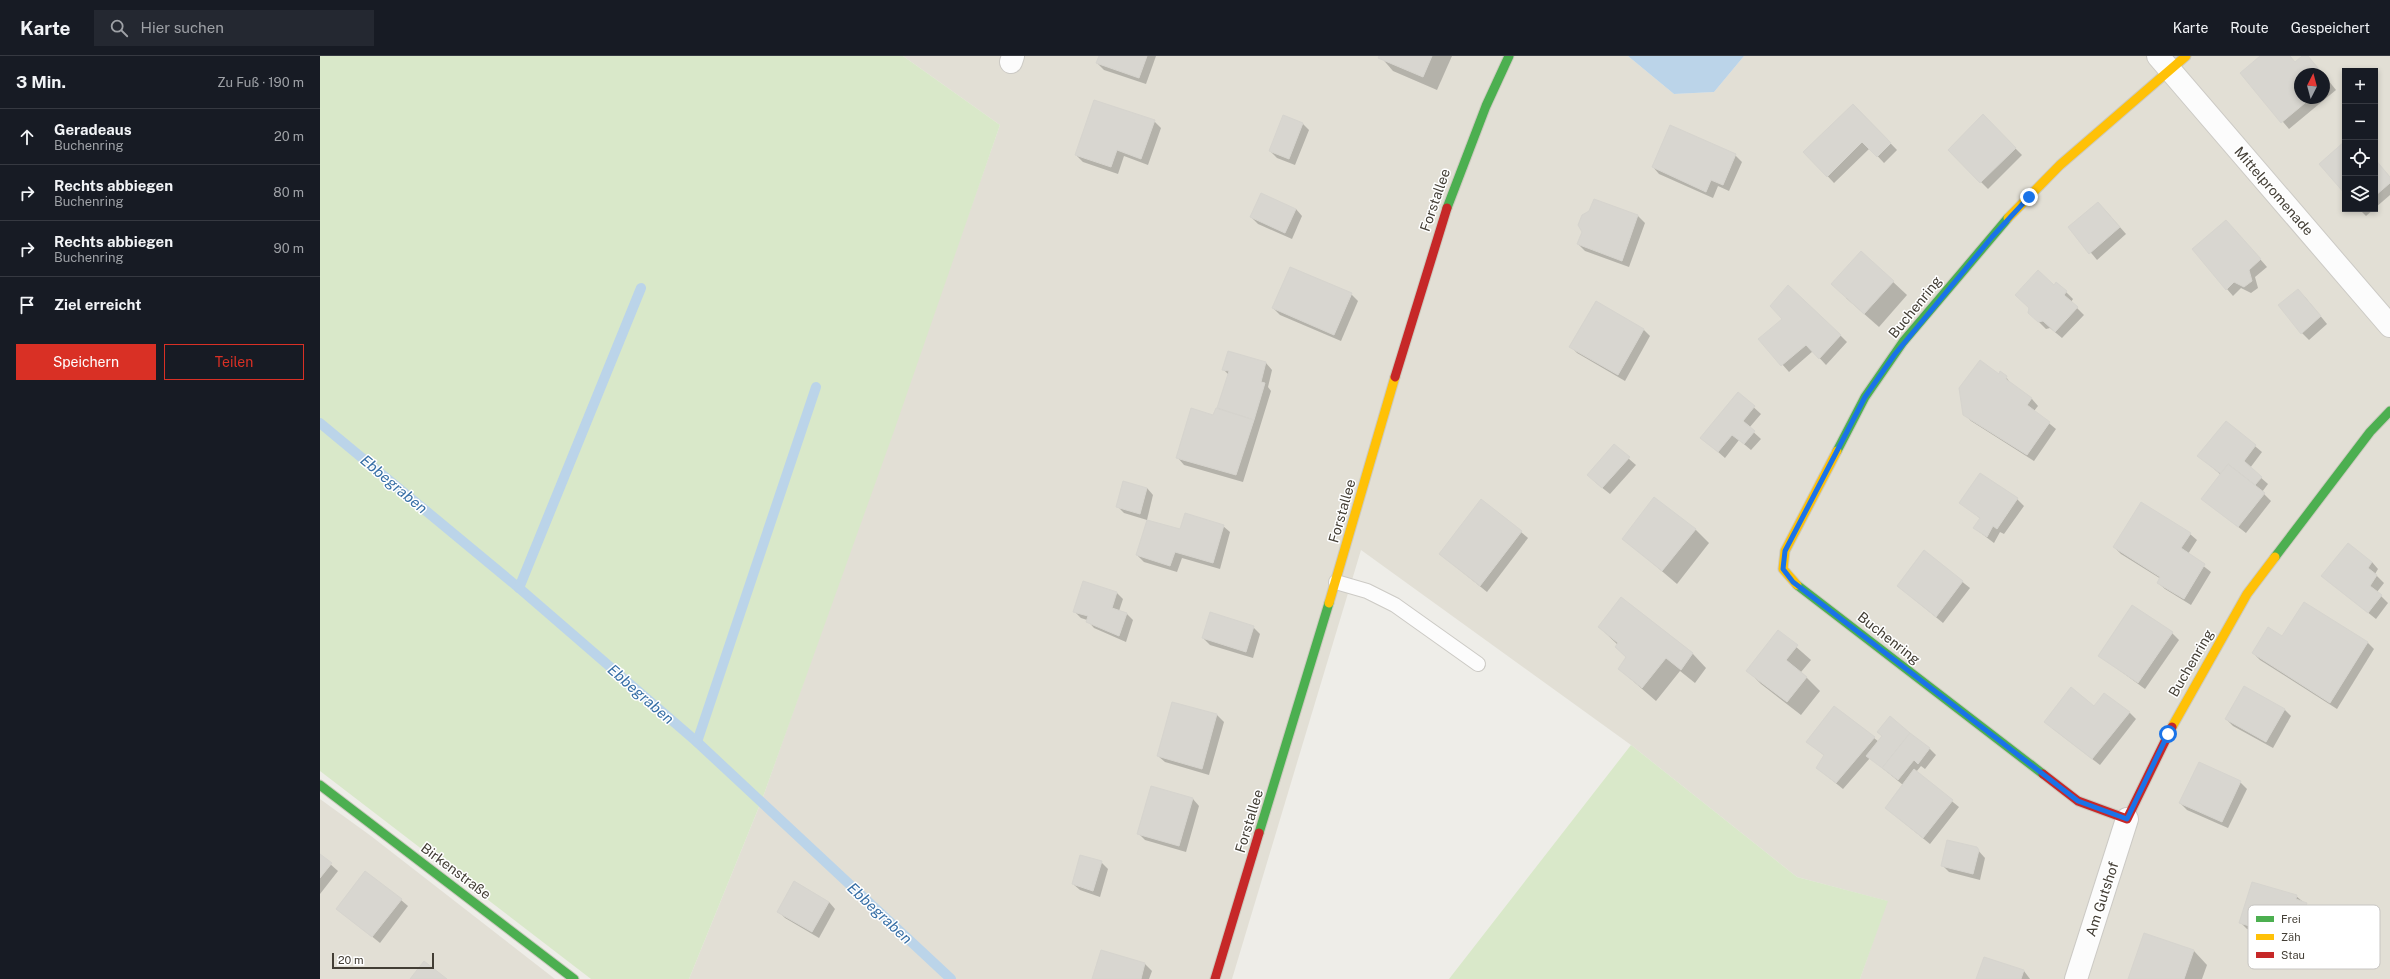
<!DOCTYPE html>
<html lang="de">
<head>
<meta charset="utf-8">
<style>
  :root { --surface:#171b24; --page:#242831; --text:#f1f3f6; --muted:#9ea1a6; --line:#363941; --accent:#d93025 }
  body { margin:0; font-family:"Public Sans",sans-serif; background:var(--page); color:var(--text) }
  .controls { position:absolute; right:12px; top:12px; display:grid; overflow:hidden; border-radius:0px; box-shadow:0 2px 6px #0003 }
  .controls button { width:36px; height:36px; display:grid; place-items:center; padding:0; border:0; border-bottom:1px solid var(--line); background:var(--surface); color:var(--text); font:20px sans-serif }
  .compass { position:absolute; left:1974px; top:12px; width:36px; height:36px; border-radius:50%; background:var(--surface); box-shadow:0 2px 6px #0003; rotate:6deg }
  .scale { position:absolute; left:12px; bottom:10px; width:102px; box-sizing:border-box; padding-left:4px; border:2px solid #433e35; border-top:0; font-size:11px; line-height:14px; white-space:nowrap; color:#433e35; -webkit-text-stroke:3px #fff; paint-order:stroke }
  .stop { position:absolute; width:12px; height:12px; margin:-9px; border:3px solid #1a73e8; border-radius:50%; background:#fff }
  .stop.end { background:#1a73e8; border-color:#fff; box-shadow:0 1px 4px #0008 }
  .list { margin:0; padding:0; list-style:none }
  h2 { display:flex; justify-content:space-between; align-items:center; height:52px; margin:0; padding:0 16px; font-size:17px }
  h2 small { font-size:13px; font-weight:400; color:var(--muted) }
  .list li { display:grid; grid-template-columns:26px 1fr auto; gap:12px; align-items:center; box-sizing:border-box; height:56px; padding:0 16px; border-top:1px solid var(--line) }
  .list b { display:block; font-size:15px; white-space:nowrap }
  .list p { margin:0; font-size:13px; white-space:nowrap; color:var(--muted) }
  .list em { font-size:13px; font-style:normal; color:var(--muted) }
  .actions { display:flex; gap:8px; padding:12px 16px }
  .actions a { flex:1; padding:9px 0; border:1px solid var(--accent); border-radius:0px; text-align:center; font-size:14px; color:var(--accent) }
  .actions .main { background:var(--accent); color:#fff }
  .icon { flex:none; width:22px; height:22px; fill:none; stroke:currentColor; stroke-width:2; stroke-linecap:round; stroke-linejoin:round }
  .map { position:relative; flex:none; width:2070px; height:923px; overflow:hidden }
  header { display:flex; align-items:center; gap:24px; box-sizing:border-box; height:56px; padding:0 20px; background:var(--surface); border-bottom:1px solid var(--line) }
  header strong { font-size:19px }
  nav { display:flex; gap:22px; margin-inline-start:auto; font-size:14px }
  .search { width:280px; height:36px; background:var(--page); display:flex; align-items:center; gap:10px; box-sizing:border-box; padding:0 14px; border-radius:0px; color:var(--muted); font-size:15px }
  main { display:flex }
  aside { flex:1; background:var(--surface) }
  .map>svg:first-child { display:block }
  .residential { fill:#e2dfd5; fill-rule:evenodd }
  .green { fill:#d9e8c9 }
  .water { fill:#bbd4e9 }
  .shadow { fill:#0003 }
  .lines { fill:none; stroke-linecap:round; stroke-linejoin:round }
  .stream { stroke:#bbd4e9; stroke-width:10 }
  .building { fill:#d8d6d0; stroke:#d6d4ce }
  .lane-casing { stroke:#cccac5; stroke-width:16 }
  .street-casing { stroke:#cccac5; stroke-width:24 }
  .fast-casing { stroke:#cccabf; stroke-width:11 }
  .slow-casing { stroke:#cccabf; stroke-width:11 }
  .jam-casing { stroke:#cccabf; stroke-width:11 }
  .lane { stroke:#fcfcfc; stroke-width:14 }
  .street { stroke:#fcfcfc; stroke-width:22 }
  .fast { stroke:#4caf50; stroke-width:9 }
  .slow { stroke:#ffc107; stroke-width:9 }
  .jam { stroke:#c62828; stroke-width:9 }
  .route { stroke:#1a73e8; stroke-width:5 }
  .labels { text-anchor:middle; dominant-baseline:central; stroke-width:3; stroke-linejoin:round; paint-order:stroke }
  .street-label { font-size:14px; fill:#433e35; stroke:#fff }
  .water-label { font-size:15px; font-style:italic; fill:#376fa6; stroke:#fff }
  .key { fill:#fff; stroke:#c7c5c2; stroke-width:1 }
  .key-label { font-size:11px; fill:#433e35 }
</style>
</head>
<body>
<header>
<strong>Karte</strong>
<div class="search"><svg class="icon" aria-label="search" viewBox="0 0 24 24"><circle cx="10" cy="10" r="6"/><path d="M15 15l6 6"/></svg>Hier suchen</div>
<nav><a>Karte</a><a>Route</a><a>Gespeichert</a></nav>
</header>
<main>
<aside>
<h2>3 Min.<small>Zu Fuß · 190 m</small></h2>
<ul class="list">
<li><svg class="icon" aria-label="ahead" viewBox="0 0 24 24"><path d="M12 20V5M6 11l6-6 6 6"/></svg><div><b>Geradeaus</b><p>Buchenring</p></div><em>20 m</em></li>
<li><svg class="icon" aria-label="right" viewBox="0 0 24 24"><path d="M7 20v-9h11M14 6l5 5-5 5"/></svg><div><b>Rechts abbiegen</b><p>Buchenring</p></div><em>80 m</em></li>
<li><svg class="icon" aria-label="right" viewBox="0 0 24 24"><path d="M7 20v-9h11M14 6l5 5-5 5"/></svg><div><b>Rechts abbiegen</b><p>Buchenring</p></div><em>90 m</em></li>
<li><svg class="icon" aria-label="arrive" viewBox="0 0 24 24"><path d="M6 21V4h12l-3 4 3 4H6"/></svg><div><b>Ziel erreicht</b></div></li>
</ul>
<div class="actions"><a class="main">Speichern</a><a>Teilen</a></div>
</aside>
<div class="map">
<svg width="2070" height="923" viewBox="0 0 2070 923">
  <rect width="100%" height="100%" fill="#eeede8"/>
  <g class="residential">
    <path d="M583,0H1308L1354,38L1394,36L1424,0H2070V923H1540L1567,845L1477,821L1311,689L1041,494L912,923H369L443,741L680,69ZM2025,15H2055V153H2025ZM1980,18H2004V42H1980Z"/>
    <path d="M0,743L51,780L235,923H0Z"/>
  </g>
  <g class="green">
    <path d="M0,0H583L680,69L574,375L443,741L369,923H271L0,715Z"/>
    <path d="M1311,689L1477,821L1568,845L1540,923H1129Z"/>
  </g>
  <path class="water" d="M1308,0H1424L1394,36L1354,38Z"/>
  <g class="shadow">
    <path d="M780,0H836L826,28L784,14L777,7Z"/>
    <path d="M1060,0H1132L1117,34L1073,15Z"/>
    <path d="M1942,0H1970L1975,7L1984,0H1987L1992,5L2003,18H1980V42H2004V19L2016,34L1969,73L1921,17Z"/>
    <path d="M1533,49L1577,94L1564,107L1550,92L1514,127L1485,96Z"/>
    <path d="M1663,60L1702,99L1668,133L1629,94Z"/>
    <path d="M834,65L841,72L828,109L804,100L798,118L763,106L756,99Z"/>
    <path d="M982,67L989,74L975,109L957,102L950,95Z"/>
    <path d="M1415,99L1422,106L1409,135L1398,130L1393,142L1339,118L1333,111Z"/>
    <path d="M2055,104L2070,121V139L2055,152Z"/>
    <path d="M1275,145L1318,160L1325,167L1309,211L1265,195L1258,188Z"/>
    <path d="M976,153L982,160L972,183L938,168L931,161Z"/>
    <path d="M2039,153H2054L2046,160Z"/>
    <path d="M1785,154L1806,178L1777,204L1750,171Z"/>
    <path d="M1913,172L1947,211L1935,221L1938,232L1931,237L1921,232L1913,240L1873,193Z"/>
    <path d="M1541,196L1587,239L1559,271L1526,242Z"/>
    <path d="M1737,227L1753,243L1751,246L1764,259L1742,282L1730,272L1726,273L1716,263L1710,252Z"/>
    <path d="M1031,238L1038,245L1021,285L960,259L953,252Z"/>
    <path d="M1985,241L2007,268L1989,284L1982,277Z"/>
    <path d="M1276,246L1324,274L1330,280L1305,325L1257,297L1250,290Z"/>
    <path d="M1520,279L1527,286L1506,309L1493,295L1469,316L1440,283Z"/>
    <path d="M946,307L952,314L948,331L951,335L923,426L864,409L858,402L898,354L909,319L903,313Z"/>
    <path d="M1679,319L1686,321L1692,329L1712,343L1718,350L1714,355L1736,373L1714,405L1651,365L1644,358Z"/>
    <path d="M1418,337L1441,358L1429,372L1441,383L1431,394L1419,384L1405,402L1382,382Z"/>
    <path d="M1906,366L1942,396L1930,412L1948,428L1942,436L1951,445L1926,477L1890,449L1901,419L1879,400Z"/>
    <path d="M1294,390L1316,409L1290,438L1275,426Z"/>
    <path d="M827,432L833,439L827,464L804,457L797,450Z"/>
    <path d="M1697,443L1704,450L1684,478L1680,476L1674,487L1654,472L1661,463L1641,447Z"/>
    <path d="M903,470L910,476L900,513L862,502L857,516L824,506L817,499L861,474Z"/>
    <path d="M1375,473L1389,487L1357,528L1304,483Z"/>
    <path d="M1201,476L1208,482L1167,536L1120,498Z"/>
    <path d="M1870,478L1877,484L1868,498L1891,516L1871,549L1845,533L1838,527L1841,523L1801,498L1794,491Z"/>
    <path d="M1604,495L1650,532L1623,567L1578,530Z"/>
    <path d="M2052,506L2058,513L2055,518L2064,527L2057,536L2068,547L2056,563L2002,520Z"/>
    <path d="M796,536L803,543L799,555L806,557L813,564L806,586L774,572L767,564L761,562L754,555Z"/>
    <path d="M1302,543L1373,598L1386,612L1375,627L1360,615L1336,645L1299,613L1307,602L1296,591L1298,589L1279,571Z"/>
    <path d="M933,571L940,578L933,602L890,589L883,582Z"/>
    <path d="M1458,575L1491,604L1481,616L1500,635L1481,659L1441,628L1428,615Z"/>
    <path d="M1852,577L1859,584L1825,633L1780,600Z"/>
    <path d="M2047,586L2054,593L2017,653L1940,604L1933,597Z"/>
    <path d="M853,647L897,659L904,666L889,719L845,706L838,700Z"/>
    <path d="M1774,651L1809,656L1816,663L1780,709L1732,672Z"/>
    <path d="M1964,653L1971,660L1953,692L1913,670L1906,663Z"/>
    <path d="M1558,676L1610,693L1616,699L1605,713L1601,710L1596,716L1639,751L1610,788L1566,752L1583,729L1550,702L1523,733L1497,712L1505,700L1488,686L1554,682L1559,686L1563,681Z"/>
    <path d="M1920,726L1927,733L1908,772L1867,754L1860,747Z"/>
    <path d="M873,743L879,750L866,796L825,784L818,777Z"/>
    <path d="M1656,792L1665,802L1660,824L1629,816L1622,809Z"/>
    <path d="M0,799L18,815L0,838Z"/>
    <path d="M781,806L788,813L780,841L760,834L753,828Z"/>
    <path d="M1976,840L1993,854L1988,870L1977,867L1971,886L1927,873L1920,866Z"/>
    <path d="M81,844L88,850L60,887L17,852Z"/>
    <path d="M509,846L515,853L499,882L465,862L458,855Z"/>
    <path d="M782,895L825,908L832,915L829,923H773Z"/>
    <path d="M1874,895L1887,909L1882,923H1809Z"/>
    <path d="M1704,915L1710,923H1657Z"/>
  </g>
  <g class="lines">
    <g class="stream">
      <path d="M0,367L199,532L377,686L631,923"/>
      <path d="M199,532L321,232"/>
      <path d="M377,686L496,331"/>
    </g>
  </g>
  <g class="building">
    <path d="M779,0H827L819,22L776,7Z"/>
    <path d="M1059,0H1112L1103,21L1058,2Z"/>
    <path d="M1940,0H1970L1975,6L1982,0H1988L2003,18H1980V42H1991L1961,67L1920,17Z"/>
    <path d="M774,44L835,64L821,103L797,94L791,111L755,99Z"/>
    <path d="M1533,48L1571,87L1557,101L1542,86L1507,121L1483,96Z"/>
    <path d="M1663,58L1696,92L1660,127L1628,94Z"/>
    <path d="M963,59L983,67L969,103L949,95Z"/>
    <path d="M1350,69L1416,98L1403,129L1391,124L1386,136L1332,111Z"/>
    <path d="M2025,85V138L1999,108Z"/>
    <path d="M2055,103L2070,121V127L2055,140Z"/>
    <path d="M941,137L976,153L965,177L930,161Z"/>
    <path d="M1274,143L1318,159L1302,205L1257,188L1262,176L1258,169L1262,159L1269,155Z"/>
    <path d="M1778,146L1800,171L1769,198L1748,171Z"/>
    <path d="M1906,164L1941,203L1929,214L1932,225L1924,231L1914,226L1906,234L1872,193Z"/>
    <path d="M1541,195L1574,225L1544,258L1511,228Z"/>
    <path d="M970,211L1032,237L1014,279L952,252Z"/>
    <path d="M1718,214L1734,229L1736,226L1747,235L1744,239L1758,251L1735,276L1723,265L1718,266L1708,257L1709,252L1695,239Z"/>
    <path d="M1468,229L1521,279L1499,303L1486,289L1461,310L1438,283L1462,263L1450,250Z"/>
    <path d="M1978,233L2001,260L1981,278L1958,249Z"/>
    <path d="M1276,245L1324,273L1298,319L1249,291Z"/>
    <path d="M908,295L946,306L941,326L945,327L934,364L897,352L909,315L902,314Z"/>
    <path d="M1660,304L1679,318L1680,315L1687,320L1686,323L1712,342L1707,349L1730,366L1707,399L1643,359L1639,332Z"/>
    <path d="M1418,336L1435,350L1423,365L1435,375L1424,388L1412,379L1398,396L1380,382Z"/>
    <path d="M871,352L893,359L896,352L934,364L916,419L856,402Z"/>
    <path d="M1906,365L1936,389L1924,405L1942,421L1935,429L1908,408L1901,418L1877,400Z"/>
    <path d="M1294,388L1310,401L1282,432L1267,419Z"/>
    <path d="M1908,408L1945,437L1918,471L1881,443Z"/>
    <path d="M1660,417L1698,442L1677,473L1673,470L1667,481L1653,472L1660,462L1639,447Z"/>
    <path d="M803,425L827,432L820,458L796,451Z"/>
    <path d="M1334,441L1376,473L1342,515L1302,483Z"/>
    <path d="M1161,443L1202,475L1160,530L1119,498Z"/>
    <path d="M1821,446L1871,477L1861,492L1885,508L1864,543L1837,527L1840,521L1793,491Z"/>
    <path d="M865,457L904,469L893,507L855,496L850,510L816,499L827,464L860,473Z"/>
    <path d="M2028,487L2052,506L2048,512L2057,519L2050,530L2062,539L2048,557L2001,520Z"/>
    <path d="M1604,494L1643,525L1616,561L1577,530Z"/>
    <path d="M763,525L797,536L792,552L807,557L799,580L766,566L768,560L753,556Z"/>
    <path d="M1301,541L1373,597L1361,614L1346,602L1322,632L1298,613L1306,601L1295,591L1298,587L1278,571Z"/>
    <path d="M1984,546L2048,586L2010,647L1932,597L1948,571L1962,580Z"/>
    <path d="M1812,549L1853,576L1818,627L1778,600Z"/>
    <path d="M890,556L934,570L926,596L882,582Z"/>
    <path d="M1458,574L1478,589L1466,604L1487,621L1467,646L1426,615Z"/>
    <path d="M1924,630L1965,653L1946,686L1905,663Z"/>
    <path d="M1751,631L1774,650L1784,637L1810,656L1772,703L1724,666Z"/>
    <path d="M852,646L897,658L882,713L837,700Z"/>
    <path d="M1514,650L1555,681L1516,727L1496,712L1504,699L1486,686Z"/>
    <path d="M1570,660L1590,677L1562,712L1546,700L1562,680L1557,676Z"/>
    <path d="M1590,677L1610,692L1598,708L1594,704L1578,724L1562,712Z"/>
    <path d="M1879,706L1921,725L1902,766L1859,747Z"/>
    <path d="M1594,713L1633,744L1603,782L1565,752Z"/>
    <path d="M831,730L873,742L859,790L817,778Z"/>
    <path d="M1627,784L1657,791L1659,794L1653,818L1621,810Z"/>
    <path d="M0,798L12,807L0,822Z"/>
    <path d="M760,799L782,805L773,835L752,828Z"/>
    <path d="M45,815L82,843L52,881L16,853Z"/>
    <path d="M474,825L509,846L492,876L457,856Z"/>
    <path d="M1932,826L1977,839L1976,843L1987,847L1981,864L1970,861L1964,880L1919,867Z"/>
    <path d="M1824,877L1874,894L1864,923H1808Z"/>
    <path d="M781,894L825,907L821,923H772Z"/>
    <path d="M1664,901L1704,914L1701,923H1656Z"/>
    <path d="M104,905L127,923H90Z"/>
  </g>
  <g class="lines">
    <g class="lane-casing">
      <path id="lane" d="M1016,526L1047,535L1075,549L1158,608"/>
    </g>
    <g class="street-casing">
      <g id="street">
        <path d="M1838,0L2070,270"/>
        <path d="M691,6L693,0"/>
        <path d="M1756,923L1807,763"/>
      </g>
    </g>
    <g class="fast-casing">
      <g id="fast">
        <path d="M1127,152L1166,50L1189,0"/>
        <path d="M1517,395L1545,341L1583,286L1688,162"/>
        <path d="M1955,501L2050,376L2070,355"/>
        <path d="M1477,529L1723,718"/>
        <path d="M0,729L254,923"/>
        <path d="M939,777L1009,547"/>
      </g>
    </g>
    <g class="slow-casing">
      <g id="slow">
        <path d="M1688,162L1740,109L1866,0"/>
        <path d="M1477,529L1463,513L1465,495L1517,395"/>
        <path d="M1009,547L1075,321"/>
        <path d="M1852,671L1927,538L1955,501"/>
      </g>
    </g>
    <g class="jam-casing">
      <g id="jam">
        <path d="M1075,321L1127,152"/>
        <path d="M1723,718L1758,745L1807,763L1852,671"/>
        <path d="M895,923L939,777"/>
      </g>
    </g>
    <use href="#lane" class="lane"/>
    <use href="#street" class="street"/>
    <use href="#fast" class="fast"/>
    <use href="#slow" class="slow"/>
    <use href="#jam" class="jam"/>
  </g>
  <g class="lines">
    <path class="route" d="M1709,141L1672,181L1575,298L1545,341L1465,495L1463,513L1473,526L1758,745L1807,763L1848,678"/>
  </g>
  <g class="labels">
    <g class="street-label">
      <text transform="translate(1954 135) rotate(49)">Mittelpromenade</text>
      <text transform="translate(1115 144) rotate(-71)">Forstallee</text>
      <text transform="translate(1595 251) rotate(-51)">Buchenring</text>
      <text transform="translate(1022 455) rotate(-74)">Forstallee</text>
      <text transform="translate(1569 582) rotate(38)">Buchenring</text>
      <text transform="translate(1871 607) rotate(-60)">Buchenring</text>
      <text transform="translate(929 765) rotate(-73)">Forstallee</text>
      <text transform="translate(136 815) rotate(37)">Birkenstraße</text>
      <text transform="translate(1782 843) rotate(-72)">Am Gutshof</text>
    </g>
    <g class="water-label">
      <text transform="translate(74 428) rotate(40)">Ebbegraben</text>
      <text transform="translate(321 638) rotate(41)">Ebbegraben</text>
      <text transform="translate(560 857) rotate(43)">Ebbegraben</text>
    </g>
  </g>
  <rect x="1928" y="849" width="132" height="64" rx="6" class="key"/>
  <rect x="1936" y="860" width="18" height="6" fill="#4caf50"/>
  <rect x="1936" y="878" width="18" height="6" fill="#ffc107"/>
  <rect x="1936" y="896" width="18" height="6" fill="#c62828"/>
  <g class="key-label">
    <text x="1961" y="867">Frei</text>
    <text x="1961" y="885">Zäh</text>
    <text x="1961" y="903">Stau</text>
  </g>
</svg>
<div class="controls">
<button>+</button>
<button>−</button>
<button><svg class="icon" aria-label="locate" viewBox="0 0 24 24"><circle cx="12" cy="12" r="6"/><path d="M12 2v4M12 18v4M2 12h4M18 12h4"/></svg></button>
<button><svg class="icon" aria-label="layers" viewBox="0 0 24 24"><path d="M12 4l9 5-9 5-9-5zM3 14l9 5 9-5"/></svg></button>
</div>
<svg class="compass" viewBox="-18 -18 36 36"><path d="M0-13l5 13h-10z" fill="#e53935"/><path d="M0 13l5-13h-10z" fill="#9ea1a6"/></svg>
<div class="scale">20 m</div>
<div class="stop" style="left:1848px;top:678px"></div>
<div class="stop end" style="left:1709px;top:141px"></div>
</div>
</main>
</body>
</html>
